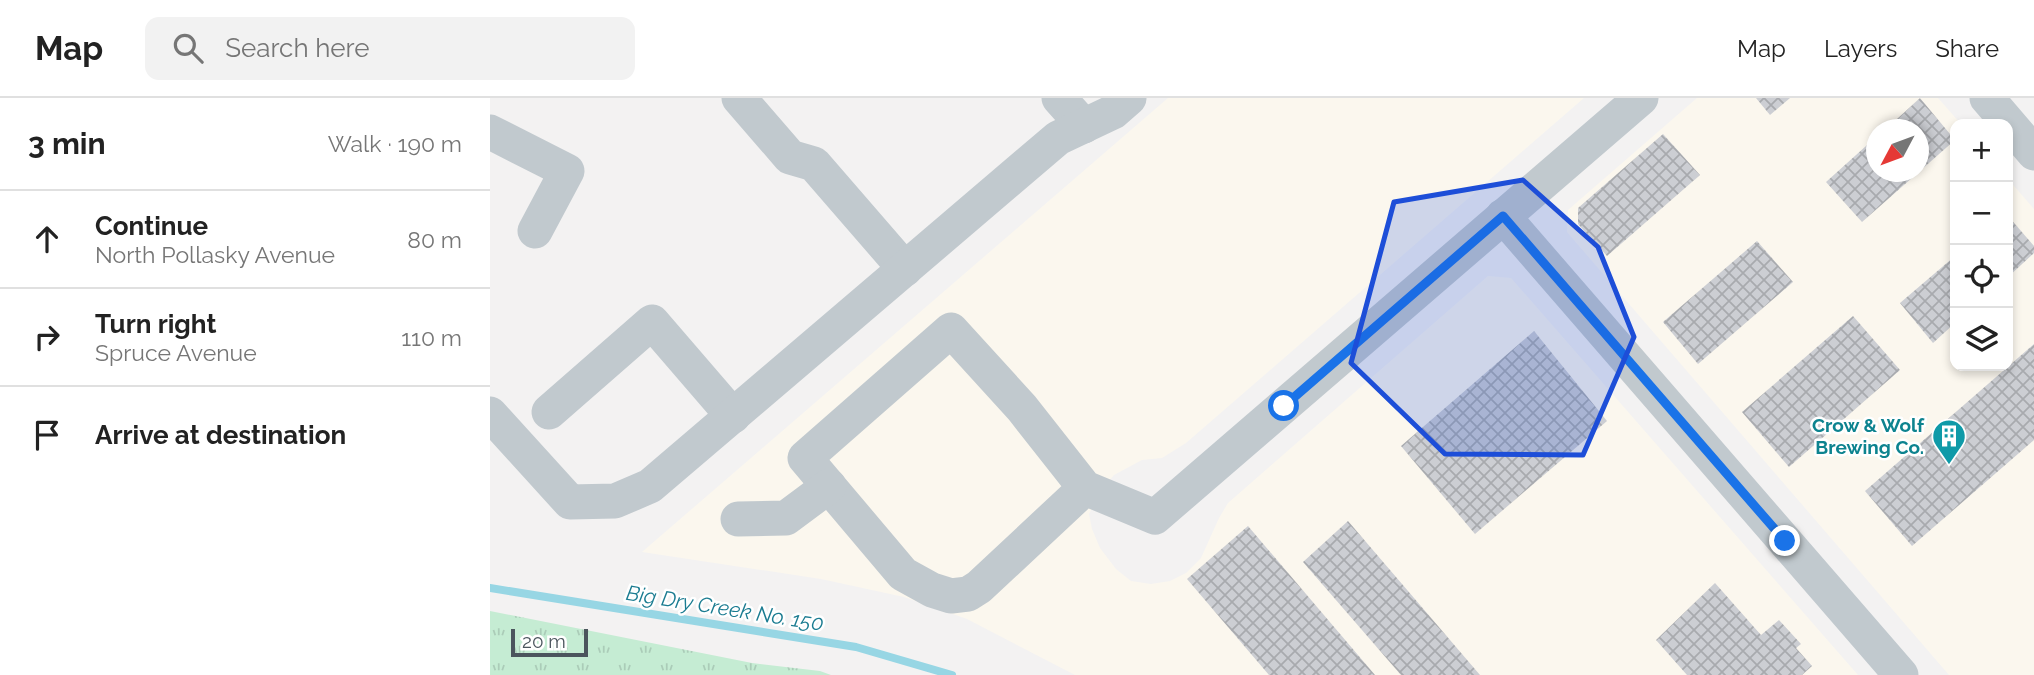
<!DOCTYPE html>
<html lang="en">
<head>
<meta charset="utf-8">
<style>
  :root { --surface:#fff; --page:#f2f2f2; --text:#222; --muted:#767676; --line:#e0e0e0 }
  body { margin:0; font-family:Raleway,sans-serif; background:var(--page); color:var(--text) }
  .controls { position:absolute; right:21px; top:21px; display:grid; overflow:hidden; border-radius:14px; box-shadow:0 4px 10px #0003 }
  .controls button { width:63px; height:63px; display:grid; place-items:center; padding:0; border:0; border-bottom:2px solid var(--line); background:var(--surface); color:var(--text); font:35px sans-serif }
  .compass { position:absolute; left:1376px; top:21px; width:63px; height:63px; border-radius:50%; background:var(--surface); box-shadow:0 4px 10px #0003; rotate:229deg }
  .scale { position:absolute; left:21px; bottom:18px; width:77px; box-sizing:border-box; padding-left:7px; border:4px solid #4b555d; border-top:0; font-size:19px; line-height:24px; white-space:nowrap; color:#4b555d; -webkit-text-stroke:5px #fff; paint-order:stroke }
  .stop { position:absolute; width:21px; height:21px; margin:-16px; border:5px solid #1a73e8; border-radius:50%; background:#fff }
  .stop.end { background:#1a73e8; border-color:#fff; box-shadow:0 2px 7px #0008 }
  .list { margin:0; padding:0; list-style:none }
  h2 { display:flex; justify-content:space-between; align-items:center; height:91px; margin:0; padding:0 28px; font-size:30px }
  h2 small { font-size:23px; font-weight:400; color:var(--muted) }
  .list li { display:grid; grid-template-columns:46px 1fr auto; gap:21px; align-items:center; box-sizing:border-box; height:98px; padding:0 28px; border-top:2px solid var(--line) }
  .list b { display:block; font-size:26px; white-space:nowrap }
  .list p { margin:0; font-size:23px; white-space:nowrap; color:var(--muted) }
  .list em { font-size:23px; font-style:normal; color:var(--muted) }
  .icon { flex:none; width:38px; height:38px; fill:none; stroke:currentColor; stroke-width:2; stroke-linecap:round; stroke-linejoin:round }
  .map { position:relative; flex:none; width:1544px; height:577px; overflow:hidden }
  header { display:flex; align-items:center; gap:42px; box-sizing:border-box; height:98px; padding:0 35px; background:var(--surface); border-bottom:2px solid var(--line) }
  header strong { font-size:33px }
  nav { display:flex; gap:38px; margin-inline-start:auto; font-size:24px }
  .search { width:490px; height:63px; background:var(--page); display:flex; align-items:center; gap:18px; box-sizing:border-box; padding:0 24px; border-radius:14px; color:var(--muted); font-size:26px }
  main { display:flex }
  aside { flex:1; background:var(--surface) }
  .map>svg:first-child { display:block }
  .commercial { fill:#fbf7ee; fill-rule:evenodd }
  .park { fill:url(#park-tufts) }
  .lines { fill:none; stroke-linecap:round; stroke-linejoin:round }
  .stream { stroke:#97d6e4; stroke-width:8 }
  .building { fill:url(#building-cross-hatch) }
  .minor { stroke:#c1c9ce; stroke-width:35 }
  .route { stroke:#1a73e8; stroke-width:9 }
  .marked { fill:#1d4ed8; fill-opacity:0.2; stroke:#1d4ed8; stroke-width:5; stroke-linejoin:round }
  .labels { text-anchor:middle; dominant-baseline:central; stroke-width:5; stroke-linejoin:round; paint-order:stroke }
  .culture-label { font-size:19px; font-weight:bold; fill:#0d838f; stroke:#fff; text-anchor:end }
  .water-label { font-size:21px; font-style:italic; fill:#1b7c91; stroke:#fff }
</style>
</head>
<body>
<header>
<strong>Map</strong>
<div class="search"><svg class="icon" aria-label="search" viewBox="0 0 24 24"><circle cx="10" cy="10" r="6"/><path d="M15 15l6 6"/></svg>Search here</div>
<nav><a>Map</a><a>Layers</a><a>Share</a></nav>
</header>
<main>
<aside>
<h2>3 min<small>Walk · 190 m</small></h2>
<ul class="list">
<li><svg class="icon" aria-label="ahead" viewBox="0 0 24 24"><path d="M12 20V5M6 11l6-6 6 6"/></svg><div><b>Continue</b><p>North Pollasky Avenue</p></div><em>80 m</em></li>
<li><svg class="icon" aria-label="right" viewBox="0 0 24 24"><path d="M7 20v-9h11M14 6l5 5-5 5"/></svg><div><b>Turn right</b><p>Spruce Avenue</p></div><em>110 m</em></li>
<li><svg class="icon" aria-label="arrive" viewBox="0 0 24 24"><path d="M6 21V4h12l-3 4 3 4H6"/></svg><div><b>Arrive at destination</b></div></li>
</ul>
</aside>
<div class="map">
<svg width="1544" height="577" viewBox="0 0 1544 577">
  <defs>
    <pattern id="park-tufts" width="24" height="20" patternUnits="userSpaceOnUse" patternTransform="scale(1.75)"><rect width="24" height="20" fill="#c5ecd3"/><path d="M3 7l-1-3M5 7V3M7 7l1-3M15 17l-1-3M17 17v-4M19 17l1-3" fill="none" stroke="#abccb8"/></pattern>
    <pattern id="building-cross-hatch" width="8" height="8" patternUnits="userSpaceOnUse" patternTransform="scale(1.75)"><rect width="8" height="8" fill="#ccced3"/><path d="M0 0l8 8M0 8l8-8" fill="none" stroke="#a8aaae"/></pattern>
  </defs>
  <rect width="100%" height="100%" fill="#f3f2f2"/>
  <g class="commercial">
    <path d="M678,0H1094L696,345L672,360L652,362L624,377L612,391L599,416L602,431L610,450L626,471L641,483L661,486L680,483L696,475L711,460L729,420L738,405L998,178L1021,180L1368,577H585L477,521L414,499L331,481L152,454Z"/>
    <path d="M1207,0H1448L1471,26H1465V268H1518V81L1544,111V577H1459L1077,134L1078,112ZM1386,32H1428V74H1386Z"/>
  </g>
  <path class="park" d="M0,513L262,565L330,573L341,577H0Z"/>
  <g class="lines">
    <path class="stream" d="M0,490L366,549L462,577"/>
  </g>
  <g class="building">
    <path d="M1266,0H1300L1280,17Z"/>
    <path d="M1430,0L1465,42L1372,124L1336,84L1386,39V74H1428V32H1395Z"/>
    <path d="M1173,36L1210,77L1117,158L1088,126V110Z"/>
    <path d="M1518,118L1544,148V155L1518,179Z"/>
    <path d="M1267,143L1303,184L1208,266L1173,224Z"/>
    <path d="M1465,158V225L1443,245L1410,205Z"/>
    <path d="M1363,218L1410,272L1299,369L1252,314Z"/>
    <path d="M1044,233L1117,323L985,436L911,348Z"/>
    <path d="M1544,246V342L1422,448L1375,393Z"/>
    <path d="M858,423L990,577H911L813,464Z"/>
    <path d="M758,428L885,577H779L697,481Z"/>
    <path d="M1225,485L1271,537L1289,522L1311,546L1306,550L1322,568L1312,577H1197L1166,542Z"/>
  </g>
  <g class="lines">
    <g class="minor">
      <path d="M249,0L300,59L324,66L415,171"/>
      <path d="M569,0L594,28"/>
      <path d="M1497,0L1544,55"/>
      <path d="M0,34L77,73L45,133"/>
      <path d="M1013,118L1411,577"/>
      <path d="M59,314L162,224L243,318"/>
      <path d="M0,316L80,404L125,403L160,388L568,40L623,14L639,0"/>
      <path d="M595,390L489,489L478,496L461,498L442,492L413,476L315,360L461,232L532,310L595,390L665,419L1151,0"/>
      <path d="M248,421L296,420L339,388"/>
    </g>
  </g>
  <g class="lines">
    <path class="route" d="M794,308L1013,118L1295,443"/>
  </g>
  <path class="marked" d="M1033,82L1108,149L1144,239L1093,357L955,356L861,265L904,104Z"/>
  <defs>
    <g id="building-pin" transform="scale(1.75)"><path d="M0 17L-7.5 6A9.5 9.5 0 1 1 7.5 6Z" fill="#0f9aa8" stroke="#fff"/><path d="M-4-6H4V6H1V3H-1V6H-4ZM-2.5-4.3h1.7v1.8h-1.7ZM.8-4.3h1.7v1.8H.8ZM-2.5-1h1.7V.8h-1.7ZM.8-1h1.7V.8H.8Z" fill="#fff"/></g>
  </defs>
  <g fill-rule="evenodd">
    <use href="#building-pin" x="1459" y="338"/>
  </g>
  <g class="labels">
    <g class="culture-label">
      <text x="1434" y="327">Crow &amp; Wolf<tspan x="1434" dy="22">Brewing Co.</tspan></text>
    </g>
    <g class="water-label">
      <text transform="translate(235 510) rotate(9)">Big Dry Creek No. 150</text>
    </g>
  </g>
</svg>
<div class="controls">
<button>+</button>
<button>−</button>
<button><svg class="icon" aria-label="locate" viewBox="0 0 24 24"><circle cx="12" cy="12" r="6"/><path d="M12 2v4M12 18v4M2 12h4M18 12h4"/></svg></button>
<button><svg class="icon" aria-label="layers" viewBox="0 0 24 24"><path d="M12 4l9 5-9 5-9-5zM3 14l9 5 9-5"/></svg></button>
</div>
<svg class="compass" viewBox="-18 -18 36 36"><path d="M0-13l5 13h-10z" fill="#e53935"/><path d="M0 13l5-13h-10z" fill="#767676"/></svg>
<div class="scale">20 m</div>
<div class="stop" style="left:794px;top:308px"></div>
<div class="stop end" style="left:1295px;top:443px"></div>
</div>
</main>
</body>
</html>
